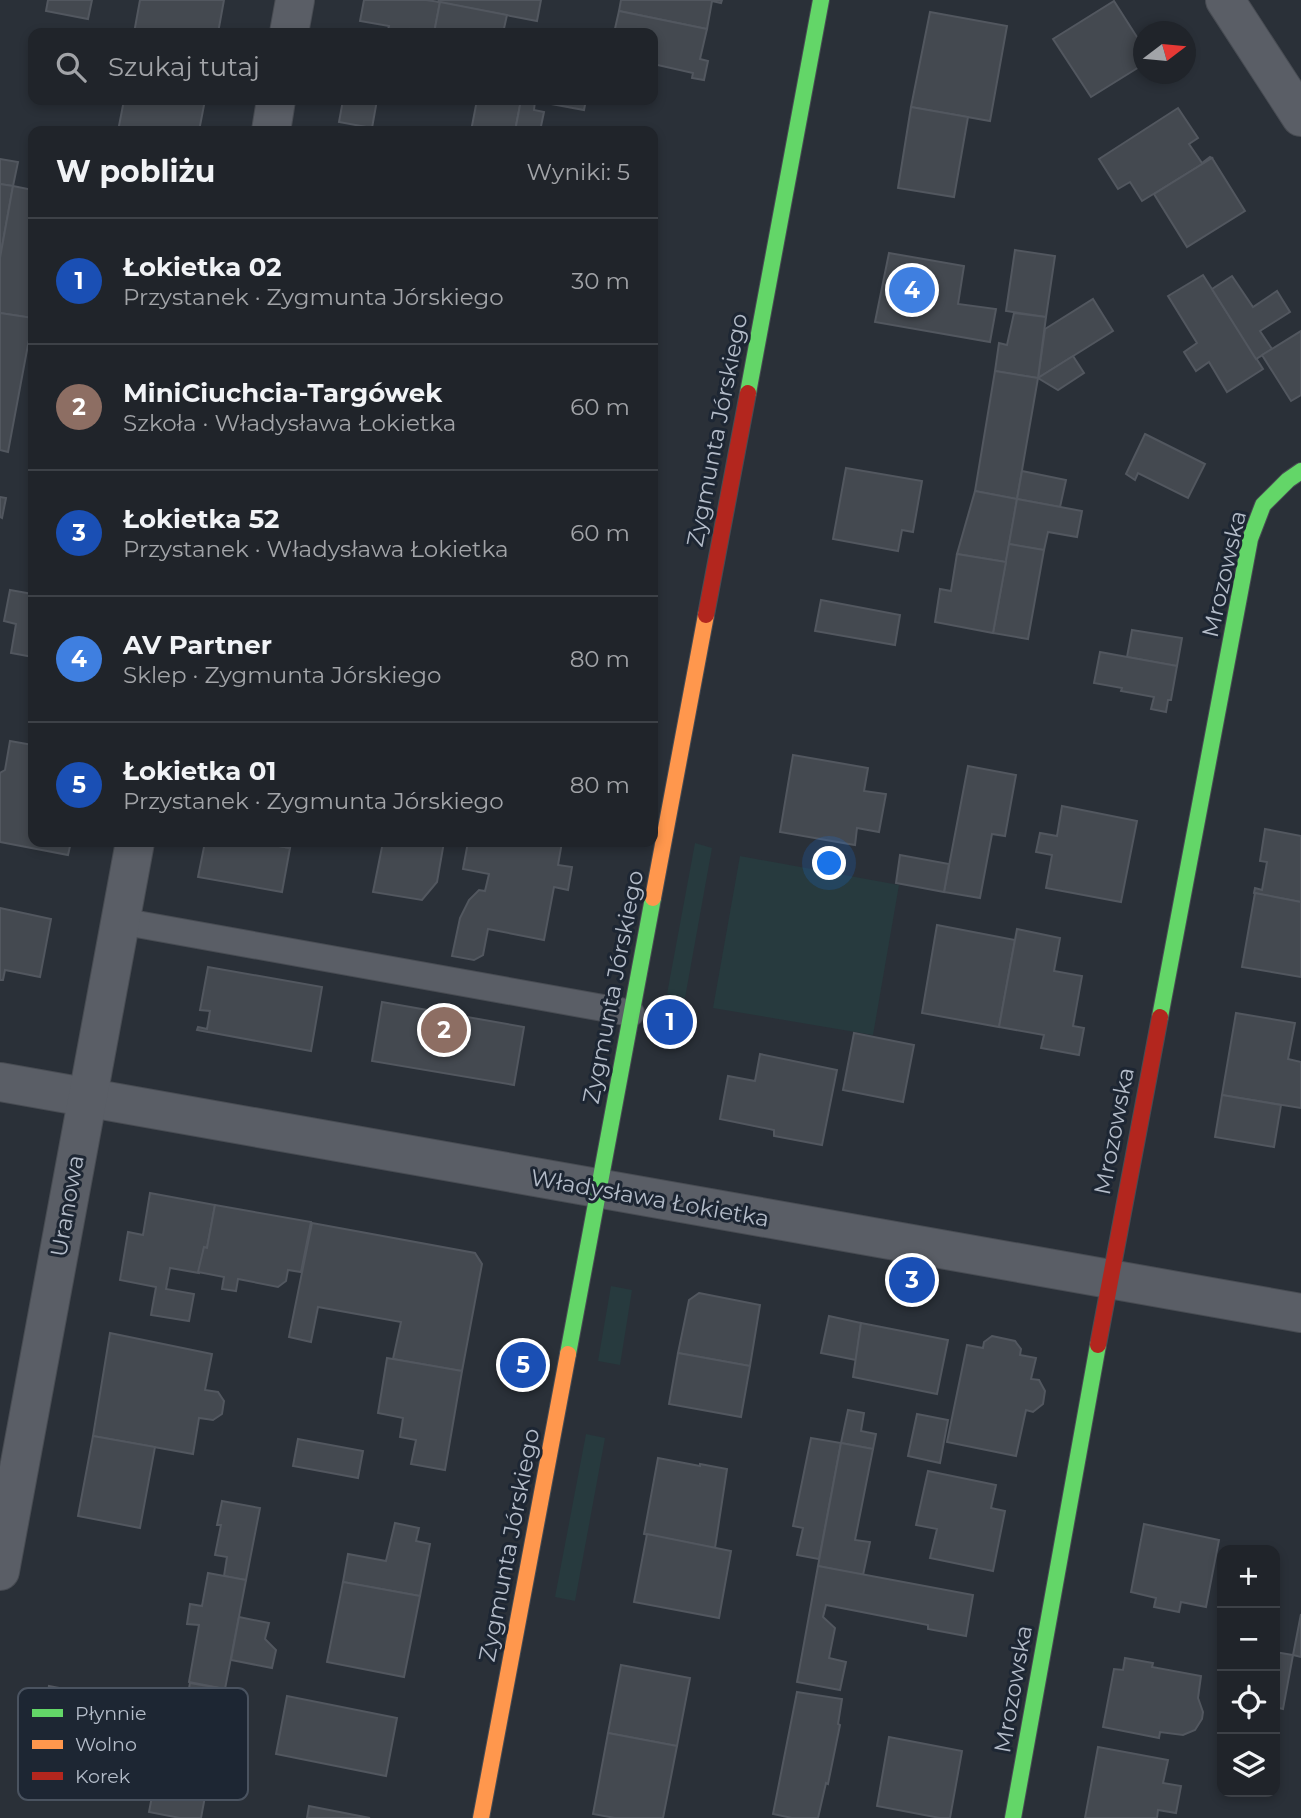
<!DOCTYPE html>
<html lang="pl">
<head>
<meta charset="utf-8">
<style>
  :root { --surface:#20242a; --page:#282c32; --text:#f1f3f6; --muted:#a2a4a8; --line:#3d4147; --accent:#848b96 }
  body { margin:0; font-family:Montserrat,sans-serif; background:var(--page); color:var(--text) }
  .controls { position:absolute; right:21px; bottom:21px; display:grid; overflow:hidden; border-radius:14px; box-shadow:0 4px 10px #0003 }
  .controls button { width:63px; height:63px; display:grid; place-items:center; padding:0; border:0; border-bottom:2px solid var(--line); background:var(--surface); color:var(--text); font:35px sans-serif }
  .compass { position:absolute; left:1133px; top:21px; width:63px; height:63px; border-radius:50%; background:var(--surface); box-shadow:0 4px 10px #0003; rotate:74deg }
  .you { position:absolute; left:830px; top:864px; width:24px; height:24px; margin:-18px; border:5px solid #fff; border-radius:50%; background:#1a73e8; box-shadow:0 0 0 10px #1a73e833 }
  .badge { display:grid; place-items:center; width:46px; height:46px; border-radius:50%; background:var(--accent); color:#fff; font-size:23px; font-weight:700 }
  .pin { position:absolute; translate:-50% -50%; border:4px solid #fff; box-shadow:0 2px 7px #0006 }
  .list { margin:0; padding:0; list-style:none }
  h2 { display:flex; justify-content:space-between; align-items:center; height:91px; margin:0; padding:0 28px; font-size:30px }
  h2 small { font-size:23px; font-weight:400; color:var(--muted) }
  .list li { display:grid; grid-template-columns:46px 1fr auto; gap:21px; align-items:center; box-sizing:border-box; height:126px; padding:0 28px; border-top:2px solid var(--line) }
  .list b { display:block; font-size:26px; white-space:nowrap }
  .list p { margin:0; font-size:23px; white-space:nowrap; color:var(--muted) }
  .list em { font-size:23px; font-style:normal; color:var(--muted) }
  .icon { flex:none; width:38px; height:38px; fill:none; stroke:currentColor; stroke-width:2; stroke-linecap:round; stroke-linejoin:round }
  .map { position:relative; flex:none; width:1301px; height:1818px; overflow:hidden }
  .search { position:absolute; background:var(--surface); box-shadow:0 4px 10px #0003; left:28px; top:28px; width:630px; height:77px; display:flex; align-items:center; gap:18px; box-sizing:border-box; padding:0 24px; border-radius:14px; color:var(--muted); font-size:26px }
  .panel { position:absolute; background:var(--surface); box-shadow:0 4px 10px #0003; left:28px; top:126px; width:630px; height:721px; border-radius:14px }
  .map>svg:first-child { display:block }
  .green { fill:#273a3e }
  .building { fill:#444950; stroke:#52575f; stroke-width:2 }
  .lines { fill:none; stroke-linecap:round; stroke-linejoin:round }
  .lane-casing { stroke:#484c53; stroke-width:28 }
  .street-casing { stroke:#484c53; stroke-width:40 }
  .fast-casing { stroke:#484c53; stroke-width:18 }
  .slow-casing { stroke:#484c53; stroke-width:18 }
  .jam-casing { stroke:#484c53; stroke-width:18 }
  .lane { stroke:#5a5e66; stroke-width:26 }
  .street { stroke:#5a5e66; stroke-width:38 }
  .fast { stroke:#63d668; stroke-width:16 }
  .slow { stroke:#ff974d; stroke-width:16 }
  .jam { stroke:#b3261e; stroke-width:16 }
  .labels { text-anchor:middle; dominant-baseline:central; stroke-width:6; stroke-linejoin:round; paint-order:stroke }
  .street-label { font-size:23px; fill:#b4bcc9; stroke:#1d2633 }
  .key { fill:#1d2633; stroke:#4a5360; stroke-width:2 }
  .key-label { font-size:19px; fill:#b4bcc9 }
</style>
</head>
<body>
<div class="map">
<svg width="1301" height="1818" viewBox="0 0 1301 1818">
  <rect width="100%" height="100%" fill="#2a3038"/>
  <g class="green">
    <path d="M695,843L712,848L685,998L667,994Z"/>
    <path d="M740,856L899,885L873,1035L713,1008Z"/>
    <path d="M611,1286L632,1290L620,1365L598,1361Z"/>
    <path d="M586,1434L605,1438L575,1601L555,1597Z"/>
  </g>
  <g class="building">
    <path d="M48,0H92L88,19L46,11Z"/>
    <path d="M140,0H224L218,33H134Z"/>
    <path d="M364,0H426L440,2L434,33L410,29L409,33H387L389,26L360,21Z"/>
    <path d="M439,0H541L537,21L438,2Z"/>
    <path d="M621,0H722L721,3L712,1L707,29L619,11Z"/>
    <path d="M1114,1L1144,48V64L1091,97L1053,39Z"/>
    <path d="M440,2L507,15L503,33H434Z"/>
    <path d="M619,11L707,29L700,59L708,61L704,80L692,78L693,73L653,64V33H614Z"/>
    <path d="M930,12L1007,26L990,121L911,107Z"/>
    <path d="M124,100H205L199,131H118Z"/>
    <path d="M343,100H377L372,128L339,122Z"/>
    <path d="M477,100H521L515,131H471Z"/>
    <path d="M521,100H586L584,110L535,101L534,110L544,112L540,131H515Z"/>
    <path d="M911,107L968,117L954,197L898,188Z"/>
    <path d="M1178,108L1198,138L1189,144L1202,163L1210,157L1212,158L1142,201L1130,182L1118,189L1099,159Z"/>
    <path d="M1212,158L1245,211L1187,247L1154,194Z"/>
    <path d="M0,159L18,162L13,186L0,184Z"/>
    <path d="M0,184L13,186L0,258Z"/>
    <path d="M13,186L33,190V318L0,313V258Z"/>
    <path d="M1015,250L1055,256L1046,317L1006,311Z"/>
    <path d="M889,253L964,266L958,304L996,309L990,342L875,322Z"/>
    <path d="M1203,275L1263,369L1227,392L1209,362L1196,371L1184,352L1197,343L1168,296Z"/>
    <path d="M1232,276L1253,307L1277,291L1290,312L1260,331L1272,349L1256,359L1212,289Z"/>
    <path d="M1093,299L1113,331L1038,378L1045,329Z"/>
    <path d="M0,313L33,318L8,452L0,450Z"/>
    <path d="M1014,313L1046,317L1038,378L995,371L999,343L1007,345Z"/>
    <path d="M1301,331V395L1291,401L1262,355Z"/>
    <path d="M1073,356L1084,373L1058,390L1038,378Z"/>
    <path d="M995,371L1038,378L1017,499L975,491Z"/>
    <path d="M1145,434L1205,464L1188,498L1138,473L1135,480L1126,474Z"/>
    <path d="M846,468L922,481L913,532L902,530L898,551L833,539Z"/>
    <path d="M1022,471L1066,480L1060,507L1017,499Z"/>
    <path d="M975,491L1017,499L1006,562L957,554Z"/>
    <path d="M0,497L6,498L2,518L0,517Z"/>
    <path d="M1017,499L1082,511L1077,537L1048,532L1044,550L1009,544Z"/>
    <path d="M1009,544L1044,550L1028,639L993,633Z"/>
    <path d="M957,554L1006,562L993,633L935,622L940,589L951,591Z"/>
    <path d="M10,590L33,594V657L11,653L16,624L4,621Z"/>
    <path d="M821,600L900,615L895,645L815,631Z"/>
    <path d="M1132,630L1182,638L1177,666L1127,657Z"/>
    <path d="M1100,652L1177,666L1171,700H1168L1166,712L1151,709L1154,697L1121,691L1122,688L1094,683Z"/>
    <path d="M10,741L33,745V842H71L68,855L0,842V773L5,770Z"/>
    <path d="M793,755L868,768L864,791L886,794L879,832L857,828L855,845L780,832Z"/>
    <path d="M968,766L1016,775L1005,836L992,834L980,898L944,892Z"/>
    <path d="M1062,806L1137,821L1121,902L1046,888L1052,855L1036,852L1040,833L1057,836Z"/>
    <path d="M1265,829L1301,836V902L1254,893L1255,888L1262,890L1267,862L1260,861Z"/>
    <path d="M205,842H257L290,848L282,892L198,877Z"/>
    <path d="M257,842H291L290,848Z"/>
    <path d="M383,842H444L437,882L422,900L373,892Z"/>
    <path d="M468,842H562L558,865L572,867L568,890L554,887L544,940L488,929L483,955L474,960L452,956L460,918L469,900L479,890L485,891L489,874L463,869Z"/>
    <path d="M900,855L949,864L944,892L896,883Z"/>
    <path d="M1255,893L1301,902V977L1242,967Z"/>
    <path d="M0,908L51,919L40,977L5,970L3,980H0Z"/>
    <path d="M937,925L1015,940L999,1027L922,1013Z"/>
    <path d="M1017,929L1060,938L1054,971L1082,976L1073,1026L1084,1028L1079,1055L1041,1048L1044,1035L999,1027Z"/>
    <path d="M208,967L322,987L311,1051L197,1030L198,1027L207,1029L210,1011L200,1010Z"/>
    <path d="M382,1002L524,1027L514,1085L372,1061Z"/>
    <path d="M1236,1013L1295,1023L1288,1059L1301,1062V1108L1222,1095Z"/>
    <path d="M854,1033L914,1045L903,1102L843,1090Z"/>
    <path d="M760,1054L837,1070L822,1145L774,1136V1130L720,1119L728,1076L755,1081Z"/>
    <path d="M1222,1095L1281,1105L1274,1147L1215,1137Z"/>
    <path d="M150,1193L215,1205L207,1248L204,1247L199,1273L170,1268L166,1289L194,1294L189,1321L151,1315L156,1287L120,1280L128,1232L143,1235Z"/>
    <path d="M215,1205L311,1222L301,1272L288,1270L286,1281L278,1287L238,1279L236,1291L222,1289L224,1277L198,1272L204,1247L207,1248Z"/>
    <path d="M312,1223L475,1253L482,1264L462,1371L393,1359L401,1322L318,1307L311,1342L289,1337Z"/>
    <path d="M699,1293L760,1305L750,1366L678,1353L689,1300Z"/>
    <path d="M829,1316L861,1323L856,1360L821,1353Z"/>
    <path d="M861,1323L948,1340L937,1394L853,1377Z"/>
    <path d="M110,1333L212,1354L205,1390L218,1392L224,1401L222,1414L213,1420L199,1418L193,1454L93,1436Z"/>
    <path d="M992,1336L1015,1341L1021,1349L1020,1355L1036,1358L1031,1379L1039,1380L1045,1391L1043,1404L1033,1412L1026,1410L1016,1456L947,1442L967,1345L983,1348L984,1342Z"/>
    <path d="M678,1353L750,1366L741,1417L669,1404Z"/>
    <path d="M387,1358L462,1371L445,1470L411,1464L416,1440L400,1437L403,1418L378,1413Z"/>
    <path d="M848,1410L864,1413L861,1431L876,1434L873,1449L841,1443Z"/>
    <path d="M917,1414L948,1420L940,1463L908,1456Z"/>
    <path d="M93,1436L155,1447L140,1528L78,1516Z"/>
    <path d="M811,1438L841,1443L819,1559L797,1555L803,1528L793,1526Z"/>
    <path d="M298,1439L363,1451L358,1478L293,1466Z"/>
    <path d="M841,1443L873,1449L855,1540L870,1542L863,1575L818,1566Z"/>
    <path d="M658,1458L700,1466V1464L727,1469L715,1548L644,1534Z"/>
    <path d="M928,1471L996,1485L991,1508L1005,1511L993,1571L930,1558L937,1529L916,1525Z"/>
    <path d="M222,1501L260,1508L246,1580L224,1576L227,1557L215,1555L221,1525H217Z"/>
    <path d="M395,1523L419,1528L416,1541L430,1544L420,1596L343,1582L348,1554L386,1561Z"/>
    <path d="M1144,1524L1219,1540L1206,1607L1181,1602L1179,1612L1154,1607L1156,1598L1131,1592Z"/>
    <path d="M647,1534L731,1551L719,1618L634,1602Z"/>
    <path d="M818,1566L973,1595L966,1636L928,1629V1625L826,1605L823,1617L835,1628L829,1658L846,1662L840,1690L797,1682Z"/>
    <path d="M208,1573L246,1580L225,1689L189,1682L199,1625L187,1624L190,1604L202,1606Z"/>
    <path d="M343,1582L420,1596L404,1677L327,1662Z"/>
    <path d="M1301,1614V1657L1293,1655Z"/>
    <path d="M239,1617L269,1623L265,1639L276,1650L272,1668L231,1660Z"/>
    <path d="M1275,1652L1293,1655L1283,1709L1275,1707Z"/>
    <path d="M1125,1658L1153,1663L1152,1667L1201,1676L1198,1698L1203,1712L1202,1719L1195,1730L1183,1735L1160,1732L1159,1738L1103,1727L1114,1669L1123,1670Z"/>
    <path d="M621,1665L690,1678L677,1746L608,1733Z"/>
    <path d="M190,1683L225,1689L201,1818H180L149,1812L158,1765L174,1768Z"/>
    <path d="M49,1686L121,1700L117,1725L121,1726L112,1773L35,1759Z"/>
    <path d="M797,1692L842,1699L838,1724L840,1725L828,1784L826,1783L818,1818H792L773,1814Z"/>
    <path d="M287,1696L397,1718L386,1776L276,1754Z"/>
    <path d="M608,1733L677,1746L663,1818H615L593,1814Z"/>
    <path d="M889,1737L962,1751L950,1818H940L877,1806Z"/>
    <path d="M1098,1747L1168,1760L1163,1783L1181,1786L1176,1813L1158,1810L1157,1818H1085Z"/>
    <path d="M309,1806L370,1818H307Z"/>
  </g>
  <g class="lines">
    <g class="lane-casing">
      <path id="lane" d="M120,921L631,1013"/>
    </g>
    <g class="street-casing">
      <g id="street">
        <path d="M1225,0L1301,117"/>
        <path d="M289,33L295,0"/>
        <path d="M271,131L276,100"/>
        <path d="M0,1082L1301,1313"/>
        <path d="M0,1571L135,842"/>
      </g>
    </g>
    <g class="fast-casing">
      <g id="fast">
        <path d="M748,393L821,0"/>
        <path d="M1160,1017L1250,539L1263,505L1288,480L1301,471"/>
        <path d="M568,1354L653,898"/>
        <path d="M1013,1818L1098,1345"/>
      </g>
    </g>
    <g class="slow-casing">
      <g id="slow">
        <path d="M653,898L706,615"/>
        <path d="M481,1818L568,1354"/>
      </g>
    </g>
    <g class="jam-casing">
      <g id="jam">
        <path d="M706,615L748,393"/>
        <path d="M1098,1345L1160,1017"/>
      </g>
    </g>
    <use href="#lane" class="lane"/>
    <use href="#street" class="street"/>
    <use href="#fast" class="fast"/>
    <use href="#slow" class="slow"/>
    <use href="#jam" class="jam"/>
  </g>
  <g class="labels">
    <g class="street-label">
      <text transform="translate(717 430) rotate(-79)">Zygmunta Jórskiego</text>
      <text transform="translate(1224 574) rotate(-77)">Mrozowska</text>
      <text transform="translate(613 987) rotate(-79)">Zygmunta Jórskiego</text>
      <text transform="translate(1114 1131) rotate(-79)">Mrozowska</text>
      <text transform="translate(650 1198) rotate(10)">Władysława Łokietka</text>
      <text transform="translate(67 1206) rotate(-80)">Uranowa</text>
      <text transform="translate(509 1545) rotate(-79)">Zygmunta Jórskiego</text>
      <text transform="translate(1013 1689) rotate(-80)">Mrozowska</text>
    </g>
  </g>
  <rect x="18" y="1688" width="230" height="112" rx="10" class="key"/>
  <rect x="32" y="1709" width="31" height="8" fill="#63d668"/>
  <rect x="32" y="1740" width="31" height="9" fill="#ff974d"/>
  <rect x="32" y="1772" width="31" height="8" fill="#b3261e"/>
  <g class="key-label">
    <text x="75" y="1720">Płynnie</text>
    <text x="75" y="1751">Wolno</text>
    <text x="75" y="1783">Korek</text>
  </g>
</svg>
<div class="controls">
<button>+</button>
<button>−</button>
<button><svg class="icon" aria-label="locate" viewBox="0 0 24 24"><circle cx="12" cy="12" r="6"/><path d="M12 2v4M12 18v4M2 12h4M18 12h4"/></svg></button>
<button><svg class="icon" aria-label="layers" viewBox="0 0 24 24"><path d="M12 4l9 5-9 5-9-5zM3 14l9 5 9-5"/></svg></button>
</div>
<svg class="compass" viewBox="-18 -18 36 36"><path d="M0-13l5 13h-10z" fill="#e53935"/><path d="M0 13l5-13h-10z" fill="#a2a4a8"/></svg>
<div class="you"></div>
<div class="pin badge" style="left:670px;top:1022px;background:#1a4fb4">1</div>
<div class="pin badge" style="left:444px;top:1030px;background:#8d6e63">2</div>
<div class="pin badge" style="left:912px;top:1280px;background:#1a4fb4">3</div>
<div class="pin badge" style="left:912px;top:290px;background:#3f7fe0">4</div>
<div class="pin badge" style="left:523px;top:1365px;background:#1a4fb4">5</div>
<div class="search"><svg class="icon" aria-label="search" viewBox="0 0 24 24"><circle cx="10" cy="10" r="6"/><path d="M15 15l6 6"/></svg>Szukaj tutaj</div>
<section class="panel">
<h2>W pobliżu<small>Wyniki: 5</small></h2>
<ul class="list">
<li><span class="badge" style="background:#1a4fb4">1</span><div><b>Łokietka 02</b><p>Przystanek · Zygmunta Jórskiego</p></div><em>30 m</em></li>
<li><span class="badge" style="background:#8d6e63">2</span><div><b>MiniCiuchcia-Targówek</b><p>Szkoła · Władysława Łokietka</p></div><em>60 m</em></li>
<li><span class="badge" style="background:#1a4fb4">3</span><div><b>Łokietka 52</b><p>Przystanek · Władysława Łokietka</p></div><em>60 m</em></li>
<li><span class="badge" style="background:#3f7fe0">4</span><div><b>AV Partner</b><p>Sklep · Zygmunta Jórskiego</p></div><em>80 m</em></li>
<li><span class="badge" style="background:#1a4fb4">5</span><div><b>Łokietka 01</b><p>Przystanek · Zygmunta Jórskiego</p></div><em>80 m</em></li>
</ul>
</section>
</div>
</body>
</html>
